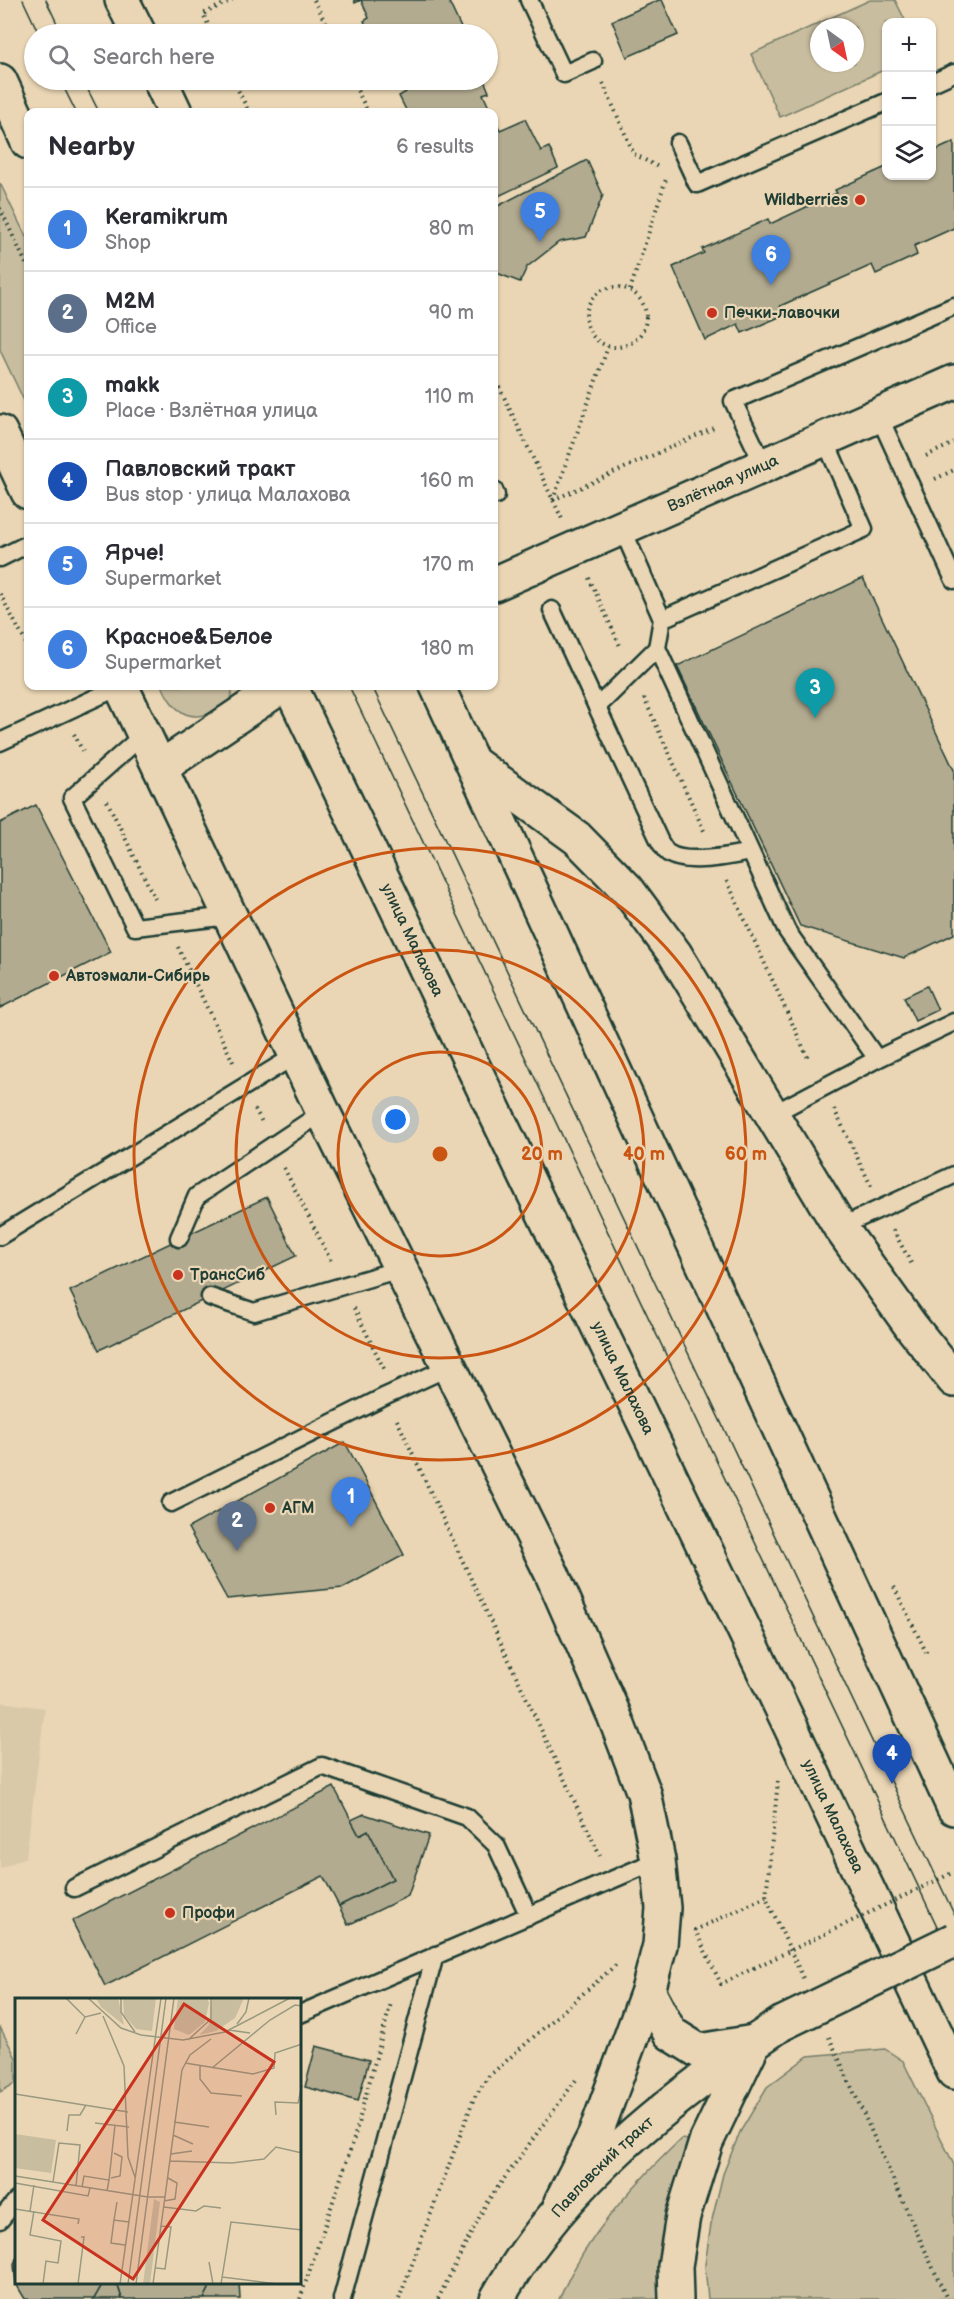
<!DOCTYPE html>
<html lang="en">
<head>
<meta charset="utf-8">
<style>
  :root { --surface:#fff; --page:#f2f2f3; --text:#2b2b33; --muted:#7c7c81; --line:#e1e1e2; --accent:#b45309 }
  body { margin:0; font-family:"Balsamiq Sans",sans-serif; background:var(--page); color:var(--text) }
  .controls { position:absolute; right:18px; top:18px; display:grid; overflow:hidden; border-radius:12px; box-shadow:0 2px 4px #0004 }
  .controls button { width:54px; height:54px; display:grid; place-items:center; padding:0; border:0; border-bottom:2px solid var(--line); background:var(--surface); color:var(--text); font:30px sans-serif }
  .compass { position:absolute; left:810px; top:18px; width:54px; height:54px; border-radius:50%; background:var(--surface); box-shadow:0 2px 4px #0004; rotate:147deg }
  .you { position:absolute; left:396px; top:1120px; width:21px; height:21px; margin:-15px; border:4px solid #fff; border-radius:50%; background:#1a73e8; box-shadow:0 0 0 9px #1a73e833 }
  .badge { display:grid; place-items:center; width:39px; height:39px; border-radius:50%; background:var(--accent); color:#fff; font-size:20px; font-weight:700 }
  .pin { position:absolute; translate:-50% -50px; filter:drop-shadow(0 2px 3px #0008) }
  .pin::after { content:''; position:absolute; top:32px; width:21px; height:18px; background:inherit; clip-path:polygon(0 0,100% 0,50% 100%) }
  .list { margin:0; padding:0; list-style:none }
  h2 { display:flex; justify-content:space-between; align-items:center; height:78px; margin:0; padding:0 24px; font-size:26px }
  h2 small { font-size:20px; font-weight:400; color:var(--muted) }
  .list li { display:grid; grid-template-columns:39px 1fr auto; gap:18px; align-items:center; box-sizing:border-box; height:84px; padding:0 24px; border-top:2px solid var(--line) }
  .list b { display:block; font-size:22px; white-space:nowrap }
  .list p { margin:0; font-size:20px; white-space:nowrap; color:var(--muted) }
  .list em { font-size:20px; font-style:normal; color:var(--muted) }
  .icon { flex:none; width:33px; height:33px; fill:none; stroke:currentColor; stroke-width:2; stroke-linecap:round; stroke-linejoin:round }
  .map { position:relative; flex:none; width:954px; height:2299px; overflow:hidden }
  .search { position:absolute; background:var(--surface); box-shadow:0 2px 4px #0004; left:24px; top:24px; width:474px; height:66px; display:flex; align-items:center; gap:15px; box-sizing:border-box; padding:0 21px; border-radius:33px; color:var(--muted); font-size:22px }
  .panel { position:absolute; background:var(--surface); box-shadow:0 2px 4px #0004; left:24px; top:108px; width:474px; height:582px; border-radius:12px }
  .map>svg:first-child { display:block }
  .built { fill:#d9c9a9 }
  .green { fill:#c9bd9f; stroke:#747d6a; stroke-width:1.5; fill-rule:evenodd }
  .building { fill:#b2ab90; stroke:#1f3d34; stroke-width:1.5 }
  .lines { fill:none; stroke-linecap:round; stroke-linejoin:round }
  .service-casing { stroke:#1f3d34; stroke-width:21 }
  .minor-casing { stroke:#1f3d34; stroke-width:38 }
  .secondary-casing { stroke:#1f3d34; stroke-width:38 }
  .primary-casing { stroke:#1f3d34; stroke-width:38 }
  .path { stroke:#1f3d34; stroke-width:4; stroke-dasharray:1.5 4.5; stroke-linecap:butt }
  .service { stroke:#ead6b4; stroke-width:16 }
  .minor { stroke:#ead6b4; stroke-width:33 }
  .secondary { stroke:#ead6b4; stroke-width:33 }
  .primary { stroke:#ead6b4; stroke-width:33 }
  .tram { stroke:#1f3d34; stroke-width:1.5 }
  .primary-bridge-casing { stroke:#1f3d34; stroke-width:38; stroke-linecap:butt }
  .path-bridge { stroke:#1f3d34; stroke-width:4; stroke-dasharray:1.5 4.5; stroke-linecap:butt }
  .primary-bridge { stroke:#ead6b4; stroke-width:33 }
  .ring { fill:none; stroke:#ca5512; stroke-width:3 }
  .poi-dot { fill:#c8321e; stroke:#ead6b4; stroke-width:2 }
  .labels { text-anchor:middle; dominant-baseline:central; stroke-width:4.5; stroke-linejoin:round; paint-order:stroke }
  .poi-label { font-size:16px; font-weight:bold; fill:#1f3d34; stroke:#ead6b4; text-anchor:start }
  .street-label { font-size:16px; fill:#1f3d34; stroke:#ead6b4 }
  .inset-road { fill:none; stroke:#999981; stroke-width:1.5 }
  .view { fill:#c8321e; fill-opacity:0.15; stroke:#c8321e; stroke-width:3 }
  .inset-edge { fill:none; stroke:#1f3d34; stroke-width:3 }
  .centre { fill:#ca5512; stroke:#ead6b4; stroke-width:3 }
  .ring-label { font-size:18px; text-anchor:middle; font-weight:bold; fill:#ca5512; stroke:#ead6b4; stroke-width:4.5; stroke-linejoin:round; paint-order:stroke }
</style>
</head>
<body>
<div class="map">
<svg width="954" height="2299" viewBox="0 0 954 2299">
  <rect width="100%" height="100%" fill="#ead6b4"/>
  <filter id="ink" filterUnits="userSpaceOnUse"><feTurbulence type="fractalNoise" baseFrequency=".0167" numOctaves="2"/><feDisplacementMap in="SourceGraphic" scale="12" xChannelSelector="R" yChannelSelector="G"/><feConvolveMatrix kernelMatrix="1 2 1 2 8 2 1 2 1" color-interpolation-filters="sRGB"/></filter>
  <g filter="url(#ink)">
    <path class="built" d="M0,1702L45,1708L26,1857L0,1869Z"/>
    <g class="green">
      <path d="M870,0H895L906,22H886V69L780,117L751,54ZM819,27H855V63H819Z"/>
      <path d="M0,183L28,241V409L0,350Z"/>
      <path d="M162,686H233C232,690 232,696 229,700C221,713 196,721 182,712C172,706 167,696 162,686Z"/>
      <path d="M0,2027L16,2058V2083L0,2092Z"/>
      <path d="M885,2049L903,2061L954,2165V2299H708L705,2265L711,2224L723,2174L740,2132L767,2087L808,2056Z"/>
      <path d="M681,2139L689,2140L668,2299H559C587,2235 631,2187 681,2139Z"/>
    </g>
    <g class="building">
      <path d="M354,0H448L462,30L455,34H370L364,21L369,18L361,0L355,3Z"/>
      <path d="M659,0H662L678,35L627,57L612,21Z"/>
      <path d="M400,80H484L489,92L483,94L491,112H407L399,96L406,92Z"/>
      <path d="M494,117L500,130L525,119L541,151L549,147L558,168L494,198Z"/>
      <path d="M954,142V228L914,246L917,255L876,274L872,265L780,306L784,315L742,333L738,324L705,340L673,267L704,253L702,249L768,219L770,224L837,193L835,190L886,167V176H932V152Z"/>
      <path d="M587,160L603,195L586,237L559,242L527,267L520,282L494,272V208Z"/>
      <path d="M863,578L954,770V934L904,958L800,926L677,666Z"/>
      <path d="M36,805L111,952L0,1008V823Z"/>
      <path d="M927,986L938,1010L915,1021L904,997Z"/>
      <path d="M267,1197L296,1256L99,1350L70,1291Z"/>
      <path d="M345,1442L404,1555L343,1588L227,1599L188,1528Z"/>
      <path d="M334,1787L359,1835L368,1830L393,1879L339,1906L323,1876L105,1986L72,1921Z"/>
      <path d="M364,1814L429,1835L408,1896L348,1925L339,1906L393,1879L368,1830L359,1835L351,1820Z"/>
      <path d="M316,2046L369,2060L358,2101L305,2087Z"/>
      <path d="M16,2258V2282H208L209,2289L204,2299H122L118,2286L102,2285L94,2299H25L16,2284L14,2265Z"/>
      <path d="M208,2282H239L240,2299H204L209,2289Z"/>
      <path d="M102,2285L118,2286L122,2299H94Z"/>
    </g>
    <g class="lines">
      <g class="service-casing">
        <g id="service">
          <path d="M529,0L564,74L593,61"/>
          <path d="M932,83L954,73"/>
          <path d="M678,143L697,184L886,102"/>
          <path d="M879,416L954,580"/>
          <path d="M764,466L733,401L954,306"/>
          <path d="M494,490L496,495"/>
          <path d="M622,528L662,619L864,529L825,440"/>
          <path d="M0,558L28,544"/>
          <path d="M552,610L597,707"/>
          <path d="M662,619L657,648L787,931L877,1059"/>
          <path d="M657,648L597,707L660,842C662,845 665,851 668,853C685,865 732,856 750,852"/>
          <path d="M144,734L72,798L135,927L229,916"/>
          <path d="M0,742L121,686"/>
          <path d="M771,1115L877,1059L954,1022"/>
          <path d="M840,1227L954,1175"/>
          <path d="M0,1236L296,1055"/>
          <path d="M179,1238L197,1196L323,1112"/>
          <path d="M210,1297L254,1312L400,1269"/>
          <path d="M171,1503L386,1396L449,1367"/>
          <path d="M74,1888L322,1766L467,1817L496,1845L529,1916"/>
          <path d="M300,2014L658,1860"/>
          <path d="M0,2220L16,2201"/>
          <path d="M342,2299L435,1955"/>
        </g>
      </g>
      <g class="minor-casing">
        <g id="minor">
          <path d="M0,432L28,492"/>
          <path id="s1" d="M494,584L954,382"/>
          <path d="M121,686L160,768"/>
        </g>
      </g>
      <g class="secondary-casing">
        <g id="secondary">
          <path d="M122,0L139,34"/>
          <path d="M160,80L175,112"/>
          <path d="M0,81L28,142"/>
          <path d="M282,686L160,768L323,1112L552,1574L614,1715L644,1793L658,1860L663,1908L660,1945L648,1991L595,2135L561,2202"/>
          <path id="s2" d="M290,686L787,1719L954,2072"/>
          <path d="M437,686L954,1808"/>
          <path d="M473,763L577,838L627,889L675,954L840,1227L911,1326L954,1380"/>
          <path d="M648,1991L670,2033L699,2051L754,2042"/>
        </g>
      </g>
      <g class="primary-casing">
        <g id="primary">
          <path id="s3" d="M497,2299C562,2182 672,2097 781,2024"/>
          <path d="M676,2299L675,2266L683,2216L706,2142L753,2044"/>
        </g>
      </g>
      <g class="path">
        <path d="M314,0L331,34"/>
        <path d="M213,34L203,14L232,0"/>
        <path d="M233,80L249,112"/>
        <path d="M352,80L368,112"/>
        <path d="M603,83L634,154L660,168"/>
        <path d="M0,208L28,268"/>
        <circle cx="616" cy="317" r="30"/>
        <path d="M630,290L666,179"/>
        <path d="M494,376L562,519"/>
        <path d="M926,456L954,443"/>
        <path d="M935,479L954,470"/>
        <path d="M553,500L716,427"/>
        <path d="M553,500L608,347"/>
        <path d="M589,578L621,648"/>
        <path d="M0,594L28,647"/>
        <path d="M644,698L705,833"/>
        <path d="M74,734L84,754"/>
        <path d="M107,801L155,899"/>
        <path d="M727,881L808,1058"/>
        <path d="M178,947L234,1064"/>
        <path d="M255,1109L263,1124"/>
        <path d="M834,1109L871,1186"/>
        <path d="M284,1168L332,1263"/>
        <path d="M893,1230L911,1263"/>
        <path d="M354,1308L384,1369"/>
        <path d="M397,1420L600,1856"/>
        <path d="M894,1587L927,1654"/>
        <path d="M778,1781L766,1897L803,1978"/>
        <path d="M754,1968L721,1984L695,1930L766,1897"/>
        <path d="M829,2037L947,2299"/>
        <path d="M300,2299L353,2142L391,2003"/>
        <path d="M399,2299L474,2098L489,2076L618,1963"/>
        <path d="M438,2299L487,2202L578,2077"/>
      </g>
      <use href="#service" class="service"/>
      <use href="#minor" class="minor"/>
      <use href="#secondary" class="secondary"/>
      <use href="#primary" class="primary"/>
      <g class="tram">
        <path d="M23,0L39,34"/>
        <path d="M46,0L62,34"/>
        <path d="M60,80L76,112"/>
        <path d="M83,80L99,112"/>
        <path d="M349,686L954,1962"/>
        <path d="M372,686L954,1914"/>
      </g>
      <g class="primary-bridge-casing">
        <path id="primary-bridge" d="M781,2024L954,1940"/>
      </g>
      <path class="path-bridge" d="M754,1968L954,1872"/>
      <use href="#primary-bridge" class="primary-bridge"/>
    </g>
  </g>
  <g class="ring">
    <circle cx="440" cy="1154" r="102"/>
    <circle cx="440" cy="1154" r="204"/>
    <circle cx="440" cy="1154" r="306"/>
  </g>
  <g class="poi-dot">
    <circle cx="860" cy="200" r="6"/>
    <circle cx="712" cy="313" r="6"/>
    <circle cx="54" cy="976" r="6"/>
    <circle cx="178" cy="1275" r="6"/>
    <circle cx="270" cy="1508" r="6"/>
    <circle cx="170" cy="1913" r="6"/>
  </g>
  <g class="labels">
    <g class="poi-label">
      <text x="848" y="200" text-anchor="end">Wildberries</text>
      <text x="724" y="313">Печки-лавочки</text>
      <text x="66" y="976">Автоэмали-Сибирь</text>
      <text x="190" y="1275">ТрансСиб</text>
      <text x="282" y="1508">АГМ</text>
      <text x="182" y="1913">Профи</text>
    </g>
    <g class="street-label">
      <text stroke="none"><textPath href="#s1" startOffset="250">Взлётная улица</textPath></text>
      <text stroke="none"><textPath href="#s2" startOffset="282">улица Малахова</textPath></text>
      <text stroke="none"><textPath href="#s2" startOffset="768">улица Малахова</textPath></text>
      <text stroke="none"><textPath href="#s2" startOffset="1254">улица Малахова</textPath></text>
      <text stroke="none"><textPath href="#s3" startOffset="170">Павловский тракт</textPath></text>
    </g>
  </g>
  <g transform="translate(15 1998)">
    <rect width="286" height="286" fill="#ead6b4"/>
    <path d="M81,0H103L109,27L86,9ZM108,0H141L137,33L121,31L109,17ZM163,0H192L194,5L190,24L174,37L159,31ZM197,0H229L220,20L201,33L184,37L194,27ZM0,136L41,142L36,175L0,170ZM139,201L145,204L135,286H128Z" fill="#c9bd9f"/>
    <path class="inset-road" d="M51,0L70,19L86,15M73,0L106,30L126,37L168,42L210,34L275,0M106,0V14L120,34M88,18L109,68L113,159L120,179M222,26L231,14L234,0M214,32L235,35M61,36L70,19M173,42L196,21V0M170,65L238,76L259,70L260,55L287,46M185,68V81L196,95L227,98M197,70L255,22L280,7L287,8M0,96L113,114M261,117L260,104L283,105L287,87M159,124L194,129M80,125L114,129M52,133L54,117H65L71,107M158,137L178,146M156,156L177,153M155,163L217,165L249,161L261,149L287,155M0,178L133,199M96,180L105,178L107,159L99,155M94,182L100,127M38,184L44,145L65,147L61,188M0,185L73,198L75,190M67,189L69,178L94,182L92,193M133,199H150L167,72L175,57L196,41M149,203L160,201L162,185L153,180M149,209L181,213L189,208L206,210M0,211L64,221L63,226M15,213L19,187M19,213L15,237L46,243L43,265L31,263L28,286M99,222L102,204M110,247L96,245L99,222L114,224M194,264L198,286M141,270L150,271L156,229L146,228M207,279L262,286M63,286L69,239H66M105,286L146,0M113,286L151,0M121,286L159,0M138,286L150,199M206,286L216,224L287,232"/>
    <path class="view" d="M169,6L259,64L118,281L28,222Z"/>
    <rect width="286" height="286" class="inset-edge"/>
  </g>
  <circle cx="440" cy="1154" r="9" class="centre"/>
  <g class="ring-label">
    <text x="542" y="1160">20 m</text>
    <text x="644" y="1160">40 m</text>
    <text x="746" y="1160">60 m</text>
  </g>
</svg>
<div class="controls">
<button>+</button>
<button>−</button>
<button><svg class="icon" aria-label="layers" viewBox="0 0 24 24"><path d="M12 4l9 5-9 5-9-5zM3 14l9 5 9-5"/></svg></button>
</div>
<svg class="compass" viewBox="-18 -18 36 36"><path d="M0-13l5 13h-10z" fill="#e53935"/><path d="M0 13l5-13h-10z" fill="#7c7c81"/></svg>
<div class="you"></div>
<div class="pin badge" style="left:351px;top:1527px;background:#3f7fe0">1</div>
<div class="pin badge" style="left:237px;top:1551px;background:#5c6f8a">2</div>
<div class="pin badge" style="left:815px;top:718px;background:#0f9aa8">3</div>
<div class="pin badge" style="left:892px;top:1784px;background:#1a4fb4">4</div>
<div class="pin badge" style="left:540px;top:242px;background:#3f7fe0">5</div>
<div class="pin badge" style="left:771px;top:285px;background:#3f7fe0">6</div>
<div class="search"><svg class="icon" aria-label="search" viewBox="0 0 24 24"><circle cx="10" cy="10" r="6"/><path d="M15 15l6 6"/></svg>Search here</div>
<section class="panel">
<h2>Nearby<small>6 results</small></h2>
<ul class="list">
<li><span class="badge" style="background:#3f7fe0">1</span><div><b>Keramikrum</b><p>Shop</p></div><em>80 m</em></li>
<li><span class="badge" style="background:#5c6f8a">2</span><div><b>М2М</b><p>Office</p></div><em>90 m</em></li>
<li><span class="badge" style="background:#0f9aa8">3</span><div><b>makk</b><p>Place · Взлётная улица</p></div><em>110 m</em></li>
<li><span class="badge" style="background:#1a4fb4">4</span><div><b>Павловский тракт</b><p>Bus stop · улица Малахова</p></div><em>160 m</em></li>
<li><span class="badge" style="background:#3f7fe0">5</span><div><b>Ярче!</b><p>Supermarket</p></div><em>170 m</em></li>
<li><span class="badge" style="background:#3f7fe0">6</span><div><b>Красное&amp;Белое</b><p>Supermarket</p></div><em>180 m</em></li>
</ul>
</section>
</div>
</body>
</html>
